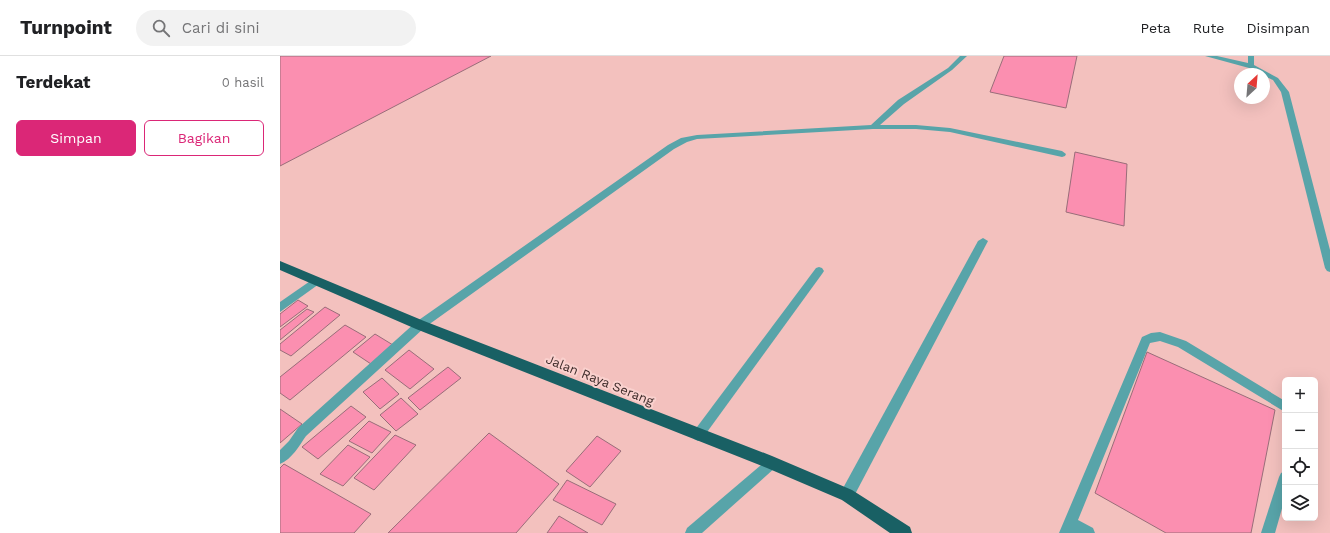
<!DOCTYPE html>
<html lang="id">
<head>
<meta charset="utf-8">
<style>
  :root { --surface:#fff; --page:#f2f2f2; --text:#202124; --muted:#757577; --line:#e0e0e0; --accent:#db2777 }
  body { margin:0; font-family:"Work Sans",sans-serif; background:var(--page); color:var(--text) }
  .controls { position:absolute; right:12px; bottom:12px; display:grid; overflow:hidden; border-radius:6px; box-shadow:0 4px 16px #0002 }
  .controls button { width:36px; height:36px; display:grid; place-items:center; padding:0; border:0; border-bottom:1px solid var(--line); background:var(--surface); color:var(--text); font:20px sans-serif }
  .compass { position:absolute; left:954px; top:12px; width:36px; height:36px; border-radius:50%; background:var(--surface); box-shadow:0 4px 16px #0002; rotate:26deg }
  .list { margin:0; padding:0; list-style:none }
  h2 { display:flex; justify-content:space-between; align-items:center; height:52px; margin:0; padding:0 16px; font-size:17px }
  h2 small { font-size:13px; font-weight:400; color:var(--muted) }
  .actions { display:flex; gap:8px; padding:12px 16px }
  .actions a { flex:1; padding:9px 0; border:1px solid var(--accent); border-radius:6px; text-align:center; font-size:14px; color:var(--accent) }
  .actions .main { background:var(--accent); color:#fff }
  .icon { flex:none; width:22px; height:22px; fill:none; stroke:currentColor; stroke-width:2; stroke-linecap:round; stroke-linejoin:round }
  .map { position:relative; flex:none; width:1050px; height:477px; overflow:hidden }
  header { display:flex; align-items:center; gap:24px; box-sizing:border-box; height:56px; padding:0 20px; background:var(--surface); border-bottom:1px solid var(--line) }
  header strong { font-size:19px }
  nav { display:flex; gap:22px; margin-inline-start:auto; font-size:14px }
  .search { width:280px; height:36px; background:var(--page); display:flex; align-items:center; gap:10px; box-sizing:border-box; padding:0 14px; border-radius:22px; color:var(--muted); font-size:15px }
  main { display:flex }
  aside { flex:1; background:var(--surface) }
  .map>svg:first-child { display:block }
  .building { fill:#fb8fb0; stroke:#996d79 }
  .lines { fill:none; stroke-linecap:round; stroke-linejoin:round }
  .lane { fill:#58a4a9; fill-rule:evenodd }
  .street { fill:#58a4a9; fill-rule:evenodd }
  .highway { fill:#196064; fill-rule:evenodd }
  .labels { text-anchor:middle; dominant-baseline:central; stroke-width:4; stroke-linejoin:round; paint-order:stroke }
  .street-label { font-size:13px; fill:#3d2a29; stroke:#fad1ce }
</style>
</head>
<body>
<header>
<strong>Turnpoint</strong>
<div class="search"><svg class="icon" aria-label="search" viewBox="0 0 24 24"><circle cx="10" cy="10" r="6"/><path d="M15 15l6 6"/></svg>Cari di sini</div>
<nav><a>Peta</a><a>Rute</a><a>Disimpan</a></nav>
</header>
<main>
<aside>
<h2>Terdekat<small>0 hasil</small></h2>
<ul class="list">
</ul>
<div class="actions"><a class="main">Simpan</a><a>Bagikan</a></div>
</aside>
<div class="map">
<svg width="1050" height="477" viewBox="0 0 1050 477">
  <rect width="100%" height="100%" fill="#f3c1be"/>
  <g class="building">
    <path d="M0,0H211L0,110Z"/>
    <path d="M724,0H797L786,52L710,36Z"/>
    <path d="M795,96L847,108L844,170L786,156Z"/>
    <path d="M18,244L28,250L0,271V258Z"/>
    <path d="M45,251L60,259L11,300L0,294V288Z"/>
    <path d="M27,253L34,256L0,284V274Z"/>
    <path d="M65,269L86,281L10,344L0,337V321Z"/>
    <path d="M95,278L113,289L91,308L73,296Z"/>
    <path d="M129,294L154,313L130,333L105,314Z"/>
    <path d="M867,296L995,354L971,477H886L815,437Z"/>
    <path d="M168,311L181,322L140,354L128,342Z"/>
    <path d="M102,322L119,338L100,353L83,336Z"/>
    <path d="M121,342L138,358L116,375L100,359Z"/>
    <path d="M71,350L86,361L38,403L22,391Z"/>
    <path d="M0,353L22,368L0,387Z"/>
    <path d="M89,365L111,376L92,397L69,385Z"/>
    <path d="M209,377L279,428L236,477H108Z"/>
    <path d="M115,379L136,389L94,434L74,422Z"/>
    <path d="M317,380L341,395L310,431L286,415Z"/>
    <path d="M68,389L90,401L63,430L40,418Z"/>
    <path d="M4,408L91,458L74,477H0V412Z"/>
    <path d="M287,424L336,448L322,469L273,444Z"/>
    <path d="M279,460L308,477H267Z"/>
  </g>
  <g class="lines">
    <g class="lane">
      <path d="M680,0H687L672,14L624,48L600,69H636L670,72L782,95L786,98L785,100L782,101L670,76L636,73H593L417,83L407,86L394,93L144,272L140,273L136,272L135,269L136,266L388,89L401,82L417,79L591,69L618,44L668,12Z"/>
      <path d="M925,0H937L968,7V0H974V9L998,22L1009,36L1050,194V216L1047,215L1045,212L1001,36L993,24L984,20V18L969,12Z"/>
      <path d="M703,182L708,185L572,444L567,445L562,444L561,439L562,434L698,185Z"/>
      <path d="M539,211L542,212L544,215L542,218L422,383L418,385L414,383L412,379L414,375L536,212Z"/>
      <path d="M880,276L906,285L1005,345V356L898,291L880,285L870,287L798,464L813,472L815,477H779L862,281L871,277Z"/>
      <path d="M1005,415V442L995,477H981L999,421L1001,417Z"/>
    </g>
    <g class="street">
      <path d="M36,221L39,222L41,225L39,228L0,256V246Z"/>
      <path d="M140,265L144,266L145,269L144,272L26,380C19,390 12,403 0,408V394L9,385L18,372L136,266Z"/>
      <path d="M492,401L496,403L498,407L496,411L422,477H405L407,472L488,403Z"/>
    </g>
    <path class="highway" d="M0,205L144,265L492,400L572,434L630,471L632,477H610L562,444L487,412L136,273L0,214Z"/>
  </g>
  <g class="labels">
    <g class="street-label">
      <text transform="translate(320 324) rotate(22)">Jalan Raya Serang</text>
    </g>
  </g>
</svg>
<div class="controls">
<button>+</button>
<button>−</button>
<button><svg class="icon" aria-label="locate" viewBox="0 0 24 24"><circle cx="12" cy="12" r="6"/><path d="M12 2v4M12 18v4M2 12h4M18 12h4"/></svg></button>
<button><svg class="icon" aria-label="layers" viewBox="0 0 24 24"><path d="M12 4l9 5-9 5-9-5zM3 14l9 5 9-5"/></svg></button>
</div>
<svg class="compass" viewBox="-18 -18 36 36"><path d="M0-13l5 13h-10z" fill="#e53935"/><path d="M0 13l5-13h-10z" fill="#757577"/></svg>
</div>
</main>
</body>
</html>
